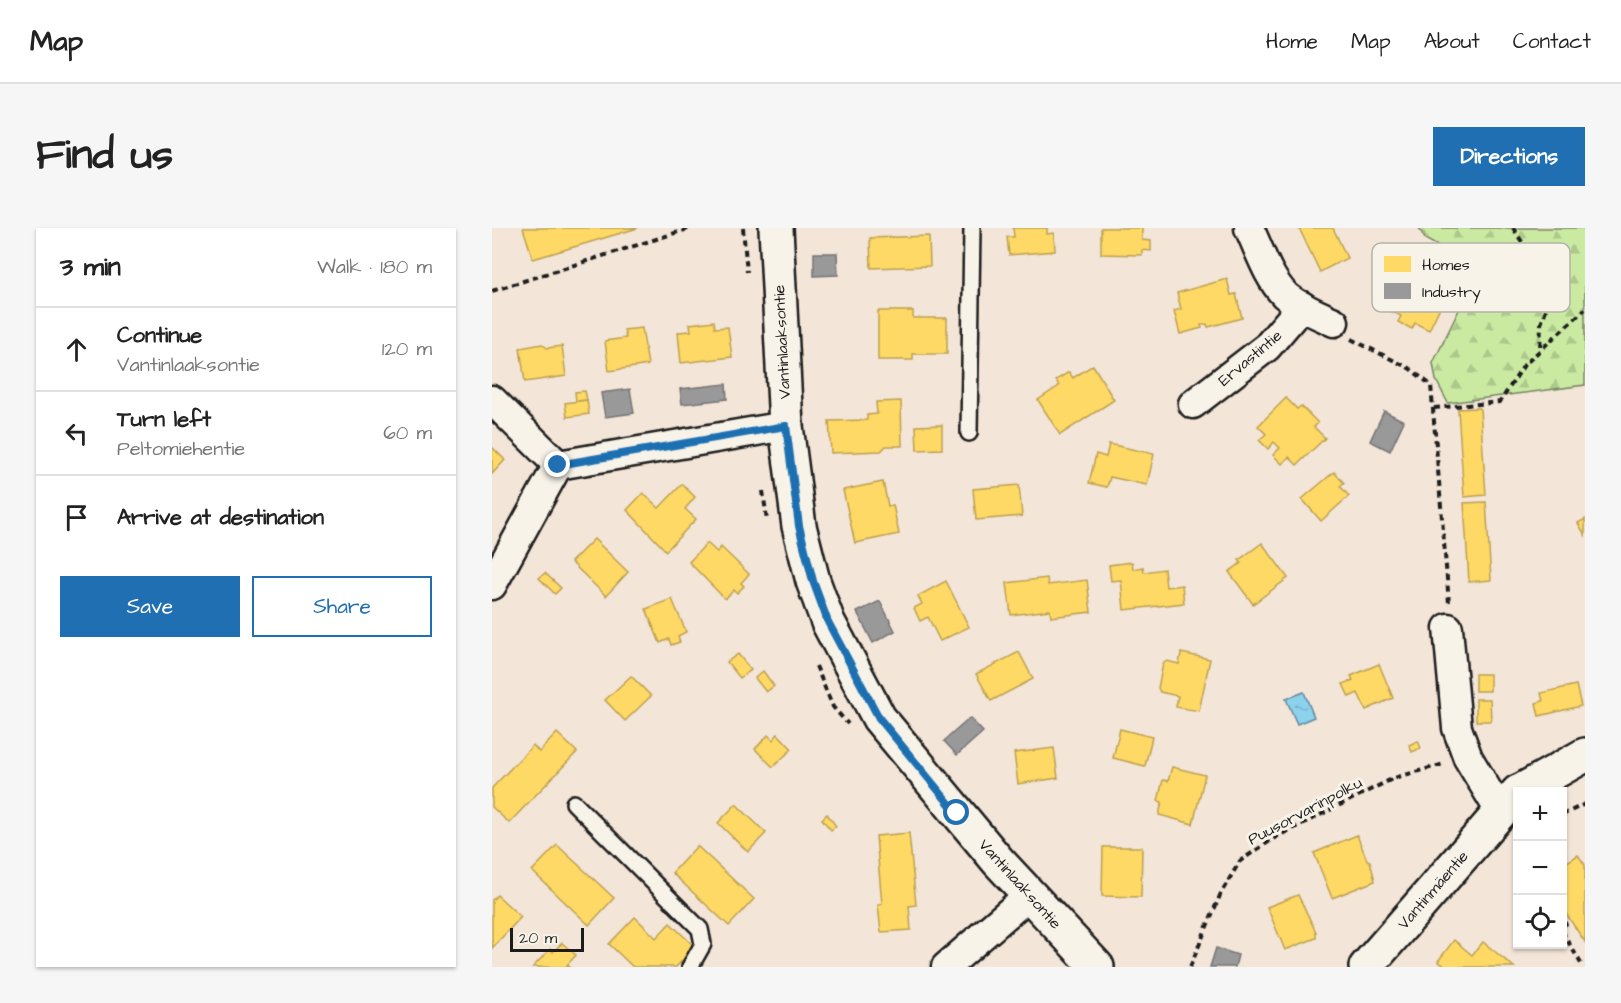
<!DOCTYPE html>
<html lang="en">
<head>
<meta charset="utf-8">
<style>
  :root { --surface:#fff; --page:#f6f6f6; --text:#222; --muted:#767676; --line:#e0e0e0; --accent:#1f6fb2 }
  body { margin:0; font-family:"Architects Daughter",sans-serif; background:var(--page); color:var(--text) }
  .controls { position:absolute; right:18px; bottom:18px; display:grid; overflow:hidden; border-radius:0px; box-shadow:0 2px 4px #0004 }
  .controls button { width:54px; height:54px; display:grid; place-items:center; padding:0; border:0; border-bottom:2px solid var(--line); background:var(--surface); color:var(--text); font:30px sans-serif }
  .scale { position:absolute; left:18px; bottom:15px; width:74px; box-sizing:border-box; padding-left:6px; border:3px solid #1c1c1c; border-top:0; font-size:16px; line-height:21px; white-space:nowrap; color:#1c1c1c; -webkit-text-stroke:4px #f7f3e8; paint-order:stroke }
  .stop { position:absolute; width:18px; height:18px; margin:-14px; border:4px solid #1f6fb2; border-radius:50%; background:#fff }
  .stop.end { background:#1f6fb2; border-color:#fff; box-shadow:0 2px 6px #0008 }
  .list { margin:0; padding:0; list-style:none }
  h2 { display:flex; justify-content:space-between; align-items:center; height:78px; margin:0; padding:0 24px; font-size:26px }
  h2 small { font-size:20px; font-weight:400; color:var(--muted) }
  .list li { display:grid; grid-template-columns:39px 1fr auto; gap:18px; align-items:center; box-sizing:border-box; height:84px; padding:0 24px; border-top:2px solid var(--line) }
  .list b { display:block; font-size:22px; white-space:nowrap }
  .list p { margin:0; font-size:20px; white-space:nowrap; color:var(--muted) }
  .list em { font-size:20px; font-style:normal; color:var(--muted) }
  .actions { display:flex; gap:12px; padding:18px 24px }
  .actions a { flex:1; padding:14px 0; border:2px solid var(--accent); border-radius:0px; text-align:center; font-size:21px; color:var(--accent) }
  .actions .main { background:var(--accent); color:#fff }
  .icon { flex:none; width:33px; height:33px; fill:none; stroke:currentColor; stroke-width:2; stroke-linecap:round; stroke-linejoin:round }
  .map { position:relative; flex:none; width:1093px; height:739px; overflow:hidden; border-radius:0px }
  header { display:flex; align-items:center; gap:36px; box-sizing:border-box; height:84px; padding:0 30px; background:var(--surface); border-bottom:2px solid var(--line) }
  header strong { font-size:28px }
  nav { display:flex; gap:33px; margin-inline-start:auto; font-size:21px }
  .intro { display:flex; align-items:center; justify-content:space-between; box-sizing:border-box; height:144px; padding:0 36px }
  h1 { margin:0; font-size:42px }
  .button { padding:15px 27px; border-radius:0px; background:var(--accent); color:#fff; font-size:21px; font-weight:700 }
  main { display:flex; gap:36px; padding:0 36px }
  aside { flex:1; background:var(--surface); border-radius:0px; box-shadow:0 2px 4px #0004 }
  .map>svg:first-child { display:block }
  .forest { fill:url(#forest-firs); stroke:#73835f; stroke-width:1.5 }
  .water { fill:url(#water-ripples); stroke:#5f8999; stroke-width:1.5 }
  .homes { fill:#ffd966; stroke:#bba050; stroke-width:1.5 }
  .industry { fill:#999; stroke:#747474; stroke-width:1.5 }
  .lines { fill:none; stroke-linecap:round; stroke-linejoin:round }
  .service-casing { stroke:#1c1c1c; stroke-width:20 }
  .minor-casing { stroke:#1c1c1c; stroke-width:33 }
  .tertiary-casing { stroke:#1c1c1c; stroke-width:38 }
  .path { stroke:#1c1c1c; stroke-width:4; stroke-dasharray:6 4.5; stroke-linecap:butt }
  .service { stroke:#f7f3e8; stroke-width:15 }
  .minor { stroke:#f7f3e8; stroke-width:28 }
  .tertiary { stroke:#f7f3e8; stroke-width:33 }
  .route { stroke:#1f6fb2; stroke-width:8 }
  .labels { text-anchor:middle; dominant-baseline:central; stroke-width:6; stroke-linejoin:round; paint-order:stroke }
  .street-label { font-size:16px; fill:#1c1c1c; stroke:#f7f3e8 }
  .key { fill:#f7f3e8; stroke:#b5b2ab; stroke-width:1.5 }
  .key-label { font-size:16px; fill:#1c1c1c }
</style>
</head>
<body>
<header>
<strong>Map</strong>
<nav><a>Home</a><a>Map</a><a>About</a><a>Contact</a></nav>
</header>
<div class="intro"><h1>Find us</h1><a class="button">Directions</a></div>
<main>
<aside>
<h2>3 min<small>Walk · 180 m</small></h2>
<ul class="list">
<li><svg class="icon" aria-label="ahead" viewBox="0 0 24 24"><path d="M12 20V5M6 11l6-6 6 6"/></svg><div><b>Continue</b><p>Vantinlaaksontie</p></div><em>120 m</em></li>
<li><svg class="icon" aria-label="left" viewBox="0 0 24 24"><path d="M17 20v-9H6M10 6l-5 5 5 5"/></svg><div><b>Turn left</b><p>Peltomiehentie</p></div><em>60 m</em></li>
<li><svg class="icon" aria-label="arrive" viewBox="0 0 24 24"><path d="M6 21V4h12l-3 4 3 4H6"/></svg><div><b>Arrive at destination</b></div></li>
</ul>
<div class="actions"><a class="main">Save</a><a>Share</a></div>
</aside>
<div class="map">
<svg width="1093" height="739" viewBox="0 0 1093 739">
  <defs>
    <pattern id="forest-firs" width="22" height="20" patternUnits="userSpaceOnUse" patternTransform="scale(1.5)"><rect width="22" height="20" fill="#caeaa2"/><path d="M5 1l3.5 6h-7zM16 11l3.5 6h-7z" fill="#adc88b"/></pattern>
    <pattern id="water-ripples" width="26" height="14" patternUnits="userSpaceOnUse" patternTransform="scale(1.5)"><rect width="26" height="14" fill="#8cd2ed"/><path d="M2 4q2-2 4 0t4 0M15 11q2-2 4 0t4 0" fill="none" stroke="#78b4cb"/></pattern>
  </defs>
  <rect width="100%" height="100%" fill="#f3e5d8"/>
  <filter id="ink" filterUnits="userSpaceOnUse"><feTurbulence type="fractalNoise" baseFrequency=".0167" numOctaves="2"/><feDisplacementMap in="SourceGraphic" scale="12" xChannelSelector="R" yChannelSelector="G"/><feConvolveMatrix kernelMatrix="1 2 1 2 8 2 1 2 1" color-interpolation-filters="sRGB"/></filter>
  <g filter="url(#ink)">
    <path class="forest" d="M927,0H1093V157L956,175L944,152L941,135L987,41L933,11Z"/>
    <path class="water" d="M812,464L822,489L805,496L794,471Z"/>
    <g class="homes">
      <path d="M31,0H146L41,31Z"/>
      <path d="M521,0H555V6L562,5L563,23L517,27L515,9H522Z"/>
      <path d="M609,0H650V12L659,13V23L650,22V27L609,26Z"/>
      <path d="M807,0H841L855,30L828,44Z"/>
      <path d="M437,8L438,38L379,40L378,10Z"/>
      <path d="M735,51L739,67L744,66L750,90L716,99L715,96L709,97L710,100L688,106L682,83L689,81L685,65Z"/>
      <path d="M907,56L949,77L937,102L923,95L920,101L906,94L909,88L895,81Z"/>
      <path d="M386,83H421V90H455V126H421V132H386Z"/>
      <path d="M222,93L223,100L236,99L240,129L189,135L186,104L199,103L198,96Z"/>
      <path d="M150,100L156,137L117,143L113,113L134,110L132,102Z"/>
      <path d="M50,116L55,120L70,118L74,148L33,154L28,120Z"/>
      <path d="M601,137L622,172L568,207L546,172L567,158L564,152L577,144L581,150Z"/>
      <path d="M93,163L95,172L84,173L83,164Z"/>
      <path d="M794,170L805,181L809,178L826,195L822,199L833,210L805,237L797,229L790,236L781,227L788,220L782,214L776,221L767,212L774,206L766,198Z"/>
      <path d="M95,172L97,186L75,189L73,175Z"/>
      <path d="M409,173L410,218H394L389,223L339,225L337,193L375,192V187L385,186L384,174Z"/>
      <path d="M988,180L994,267L972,269L966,181Z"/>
      <path d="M450,197V221L425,222L424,198Z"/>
      <path d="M617,216L662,226L655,257L618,249L615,259L597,255L604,226L614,229Z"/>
      <path d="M0,219L13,232L0,246Z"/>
      <path d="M842,244L852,255L848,258L857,268L829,293L810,271Z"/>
      <path d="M391,254L396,278L401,277L407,306L363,315L351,262Z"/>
      <path d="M190,256L203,269L193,281L204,291L174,323L135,282L151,265L167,280Z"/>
      <path d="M527,257L530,288L484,292L481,261Z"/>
      <path d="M994,274L999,352L977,354L972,275Z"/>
      <path d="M1093,291V307L1086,295Z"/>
      <path d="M102,311L136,344L114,368L79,334Z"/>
      <path d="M215,315L225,324L229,319L257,346L249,355L252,358L245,365L242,362L233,371L197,334Z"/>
      <path d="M770,315L796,350L761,376L737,344L749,335L747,332Z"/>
      <path d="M640,334L641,341L651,339L652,344L672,341L674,359L690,357L692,375L632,382L629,352L619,353L617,337Z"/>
      <path d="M53,345L69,360L63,366L47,350Z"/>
      <path d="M555,350L556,357L595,352L599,384L559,389L558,382L519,387L515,355Z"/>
      <path d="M454,353L477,399L448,413L436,389L428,393L422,380L430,376L426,368Z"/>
      <path d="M180,371L194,404L186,408L188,414L179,417L177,411L168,415L154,381Z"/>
      <path d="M527,424L541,451L499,473L484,446Z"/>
      <path d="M689,425L718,431L707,483L684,479L686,468L668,464L666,460L671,436L675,433L687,436Z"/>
      <path d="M246,426L259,442L248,450L235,434Z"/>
      <path d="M887,436L901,470L874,482L866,465L857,469L851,456L861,452L859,448Z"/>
      <path d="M271,443L282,458L274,464L263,450Z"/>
      <rect x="983" y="446" width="15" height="17"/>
      <path d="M139,448L159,468L133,493L113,472Z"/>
      <path d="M1084,457L1089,478L1047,488L1044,475L1051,473L1049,465Z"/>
      <path d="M984,471H998L999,493H984Z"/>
      <path d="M628,501L660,509L653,538L621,530Z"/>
      <path d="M65,505L85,524L17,595L0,579V560L41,517L47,524Z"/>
      <path d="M286,506L300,521L281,539L263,521L276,507L281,512Z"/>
      <path d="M926,513L929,520L920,524L917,517Z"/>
      <path d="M562,520L566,550L526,556L522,525Z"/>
      <path d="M680,539L713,547L701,596L667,587L670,574L666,573L671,552L676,553Z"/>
      <path d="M244,576L274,605L256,624L226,595Z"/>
      <path d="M335,586L344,598L339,602L330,591Z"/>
      <path d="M417,605L424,677L417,678L419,702L389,704L386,677L390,676L384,608Z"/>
      <path d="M865,607L875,632L878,633L883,653L840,670L822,625Z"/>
      <path d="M65,617L122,670L97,697L40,643Z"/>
      <path d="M205,618L262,671L237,698L180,645Z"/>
      <path d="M611,619H650L649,669L610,668Z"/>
      <path d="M1086,627L1093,637V714L1070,680V634L1072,636Z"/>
      <path d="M5,667L29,689L0,720V672Z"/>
      <path d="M806,667L824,704V710L793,722L775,679Z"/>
      <path d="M143,689L164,710L178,695L203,719L184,739H141L117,716Z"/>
      <path d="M962,712L980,727L991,714L1022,739H954L946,733Z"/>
      <path d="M70,715L84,727L75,737L78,739H41L58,721L61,724Z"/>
    </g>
    <g class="industry">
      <path d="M322,25H345L346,47L322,48Z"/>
      <path d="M234,156L235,171L190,176L188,161Z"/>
      <path d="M138,161L142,185L113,189L109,165Z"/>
      <path d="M892,183L912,193L898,223L878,213Z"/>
      <path d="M388,373L403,403L381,415L365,384Z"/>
      <path d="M478,490L491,504L465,527L452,513Z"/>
      <path d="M724,720L746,727L743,739H718Z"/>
    </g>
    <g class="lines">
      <g class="service-casing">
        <g id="service">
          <path d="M477,205L480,0"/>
          <path d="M82,575L208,701L211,716L198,739"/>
        </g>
      </g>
      <g class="minor-casing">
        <g id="minor">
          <path d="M757,0C767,21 776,50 793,67C806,79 826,86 842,94"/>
          <path d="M0,172L66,237L294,198"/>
          <path d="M701,176L775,119L810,78"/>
          <path d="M0,357L66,237"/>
          <path d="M956,400L965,500L976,530L1009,585"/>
          <path d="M454,739L537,667"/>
        </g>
      </g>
      <g class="tertiary-casing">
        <g id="tertiary">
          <path d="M284,0L294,198L307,298L321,353L336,394L387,490L506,633L605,739"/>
          <path d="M1027,564L1093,527"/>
          <path d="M874,739L1026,564"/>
        </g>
      </g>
      <g class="path">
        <path d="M251,0L255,44"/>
        <path d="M1021,0L1061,61L1049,96L1048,122"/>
        <path d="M0,63L199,0"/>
        <path d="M859,111L917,140L939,157L957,375"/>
        <path d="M942,180L1008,174L1032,137L1093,81"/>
        <path d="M271,263L275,292"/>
        <path d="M324,438L341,479L356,496"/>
        <path d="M1070,587L1093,576"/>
        <path d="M1070,698L1079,693"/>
        <path d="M1070,703L1091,739"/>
        <path d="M698,739L729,665L748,633L784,609L902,550L952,536"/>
      </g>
      <use href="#service" class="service"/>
      <use href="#minor" class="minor"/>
      <use href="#tertiary" class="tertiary"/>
    </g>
  </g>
  <g class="lines" filter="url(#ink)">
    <path class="route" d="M66,237L294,198L307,298L321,353L336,394L387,490L465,585"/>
  </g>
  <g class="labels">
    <g class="street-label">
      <text transform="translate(290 114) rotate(-93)">Vantinlaaksontie</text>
      <text transform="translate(758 130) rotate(-40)">Ervastintie</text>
      <text transform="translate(813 583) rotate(-28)">Puusorvarinpolku</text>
      <text transform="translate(528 656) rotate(48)">Vantinlaaksontie</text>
      <text transform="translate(941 662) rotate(-49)">Vantinmäentie</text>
    </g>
  </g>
  <rect x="880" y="15" width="198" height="69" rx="9" class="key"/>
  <rect x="892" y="28" width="27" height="16" fill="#ffd966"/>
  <rect x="892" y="55" width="27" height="16" fill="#999"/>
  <g class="key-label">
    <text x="930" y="42">Homes</text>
    <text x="930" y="69">Industry</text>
  </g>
</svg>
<div class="controls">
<button>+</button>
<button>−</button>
<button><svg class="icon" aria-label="locate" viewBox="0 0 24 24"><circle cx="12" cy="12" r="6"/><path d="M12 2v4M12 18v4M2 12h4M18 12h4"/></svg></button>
</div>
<div class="scale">20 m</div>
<div class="stop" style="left:465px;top:585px"></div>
<div class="stop end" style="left:66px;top:237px"></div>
</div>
</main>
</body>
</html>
